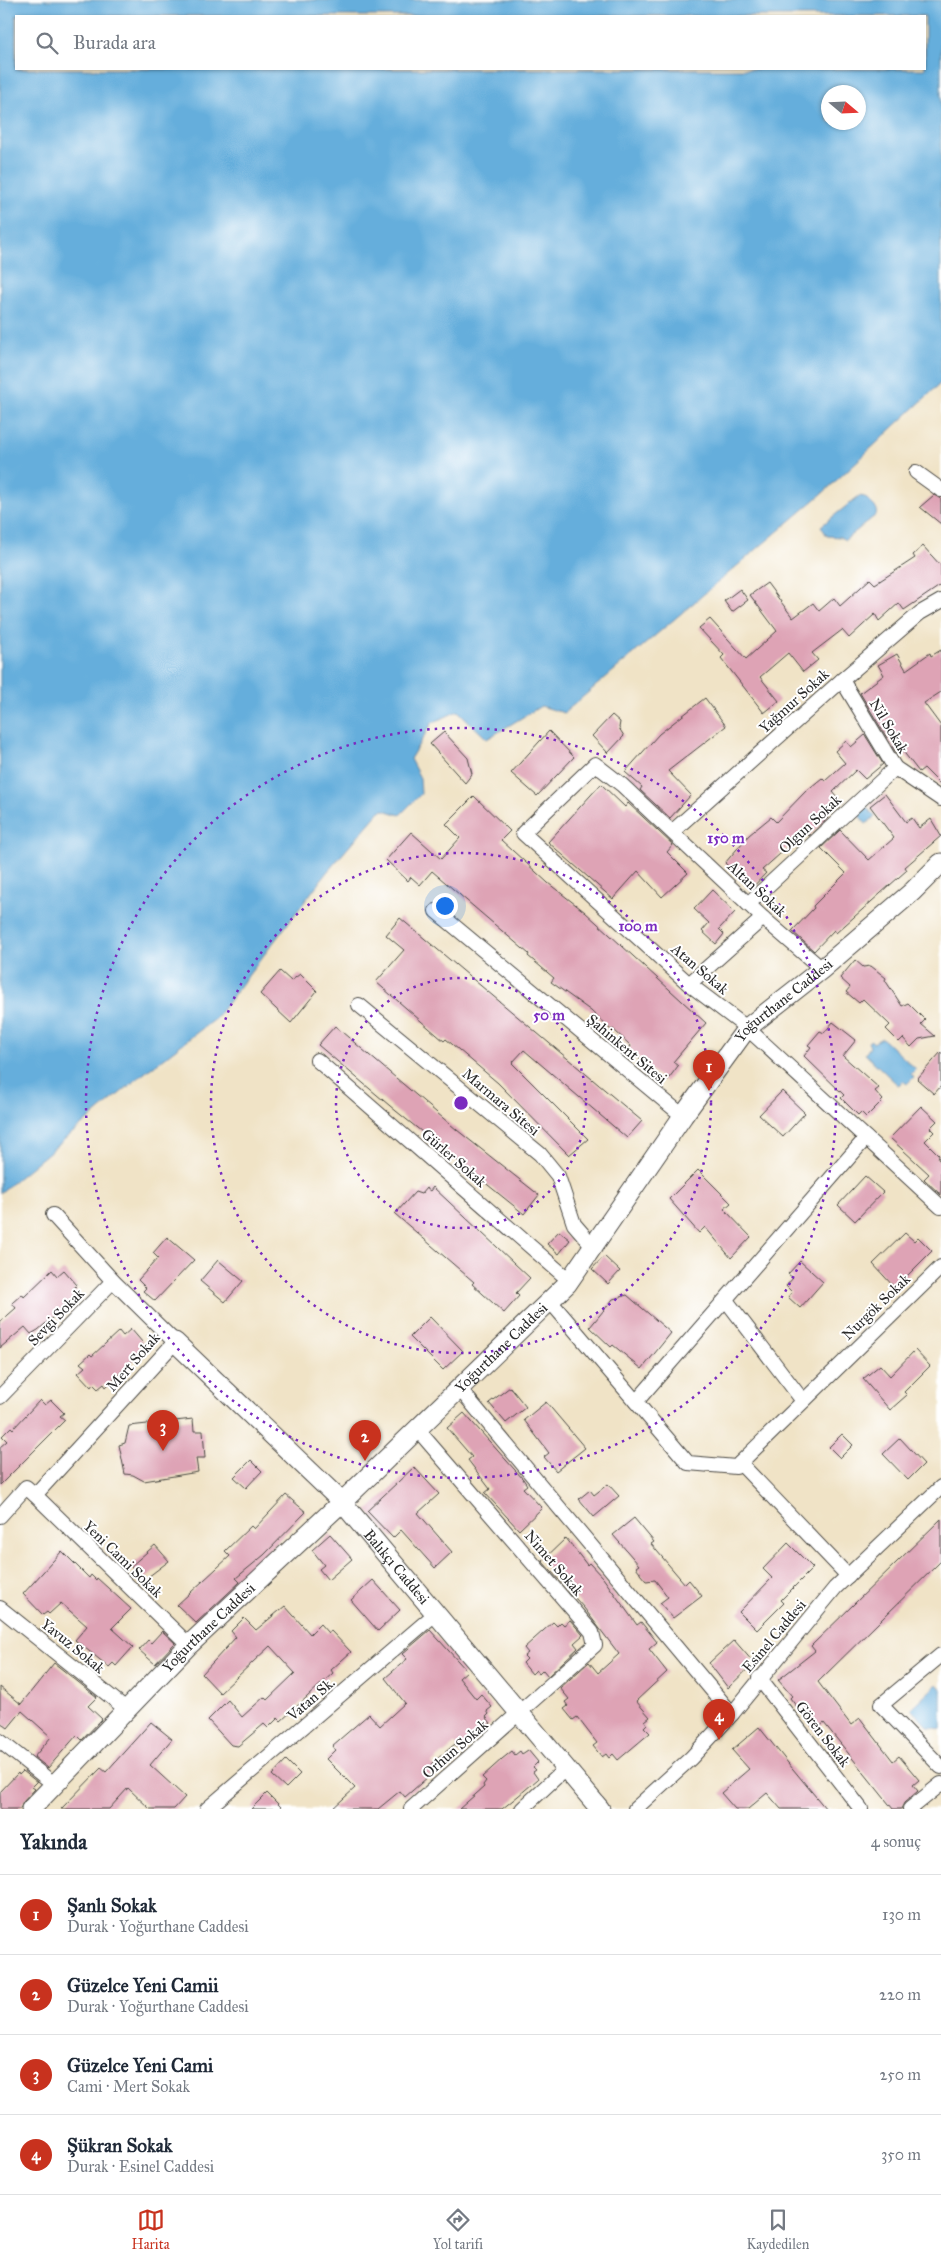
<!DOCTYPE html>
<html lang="tr">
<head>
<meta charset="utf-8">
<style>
  :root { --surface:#fff; --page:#f6f6f7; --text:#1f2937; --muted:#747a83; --line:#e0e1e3; --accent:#c8321e }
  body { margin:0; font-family:"IM FELL Great Primer",serif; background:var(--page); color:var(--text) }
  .compass { position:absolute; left:821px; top:85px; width:45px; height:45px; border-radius:50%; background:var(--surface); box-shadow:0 1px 4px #0004; rotate:109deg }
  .you { position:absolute; left:444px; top:905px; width:18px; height:18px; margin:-12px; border:4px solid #fff; border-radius:50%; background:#1a73e8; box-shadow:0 0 0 8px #1a73e833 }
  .badge { display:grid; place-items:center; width:32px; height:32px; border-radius:50%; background:var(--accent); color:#fff; font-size:16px; font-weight:700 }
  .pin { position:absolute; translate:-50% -41px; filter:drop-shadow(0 1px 2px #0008) }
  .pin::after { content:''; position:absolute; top:26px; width:18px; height:15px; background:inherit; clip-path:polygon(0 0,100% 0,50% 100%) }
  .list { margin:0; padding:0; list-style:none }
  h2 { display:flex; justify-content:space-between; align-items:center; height:65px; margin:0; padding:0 20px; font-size:21px }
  h2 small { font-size:16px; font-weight:400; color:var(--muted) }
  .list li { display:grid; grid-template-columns:32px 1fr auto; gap:15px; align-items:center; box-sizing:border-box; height:80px; padding:0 20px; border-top:1px solid var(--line) }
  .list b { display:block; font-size:19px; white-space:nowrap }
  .list p { margin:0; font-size:16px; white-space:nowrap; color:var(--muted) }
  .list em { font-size:16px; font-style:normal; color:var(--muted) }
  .icon { flex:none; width:28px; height:28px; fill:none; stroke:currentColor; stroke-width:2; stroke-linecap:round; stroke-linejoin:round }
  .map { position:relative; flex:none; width:941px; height:1809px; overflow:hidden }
  .search { position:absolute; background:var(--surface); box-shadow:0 1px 4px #0004; left:15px; right:15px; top:15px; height:55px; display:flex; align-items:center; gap:12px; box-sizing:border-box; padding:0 18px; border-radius:0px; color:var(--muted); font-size:19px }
  .sheet { height:385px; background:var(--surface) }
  nav { display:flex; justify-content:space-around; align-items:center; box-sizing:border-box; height:70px; border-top:1px solid var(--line); background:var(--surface); font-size:14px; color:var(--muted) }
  nav a { display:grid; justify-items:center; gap:2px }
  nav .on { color:var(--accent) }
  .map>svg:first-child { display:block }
  .water { fill:#65aedc; stroke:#486c84; fill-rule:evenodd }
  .building { fill:#dea3b5 }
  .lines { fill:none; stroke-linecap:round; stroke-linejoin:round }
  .minor-casing { stroke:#494742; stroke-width:16 }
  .secondary-casing { stroke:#494742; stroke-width:21 }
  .minor { stroke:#fff; stroke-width:14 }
  .secondary { stroke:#fff; stroke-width:19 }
  .ring { fill:none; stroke:#7b2cbf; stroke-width:2.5; stroke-dasharray:2.5 5 }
  .labels { text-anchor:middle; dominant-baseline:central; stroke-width:4; stroke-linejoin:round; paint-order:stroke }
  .street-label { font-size:15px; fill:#2b2b2b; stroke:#fff }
  .centre { fill:#7b2cbf; stroke:#fff; stroke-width:2.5 }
  .ring-label { font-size:15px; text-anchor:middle; font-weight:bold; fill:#7b2cbf; stroke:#fff; stroke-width:4; stroke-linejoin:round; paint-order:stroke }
</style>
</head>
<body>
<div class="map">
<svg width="941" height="1809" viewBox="0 0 941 1809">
  <rect width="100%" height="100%" fill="#fff"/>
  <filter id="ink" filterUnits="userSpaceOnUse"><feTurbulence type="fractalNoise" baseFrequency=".02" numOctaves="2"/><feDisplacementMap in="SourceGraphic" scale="10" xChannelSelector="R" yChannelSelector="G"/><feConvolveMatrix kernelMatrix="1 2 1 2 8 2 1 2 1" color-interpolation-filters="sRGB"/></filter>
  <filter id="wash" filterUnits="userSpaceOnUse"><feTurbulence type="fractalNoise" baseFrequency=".0096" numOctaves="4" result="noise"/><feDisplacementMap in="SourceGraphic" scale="20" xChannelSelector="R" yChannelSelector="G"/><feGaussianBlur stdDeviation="1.12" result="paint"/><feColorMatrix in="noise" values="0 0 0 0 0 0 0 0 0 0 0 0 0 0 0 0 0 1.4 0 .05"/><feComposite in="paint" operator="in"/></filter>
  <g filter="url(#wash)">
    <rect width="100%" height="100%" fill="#f0e3c6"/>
    <g class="water">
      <path d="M0,0H941V383L823,493L564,713L541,706L487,739L458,711L432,723L410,759L420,778L421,794L400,815L384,810L380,811L327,872L216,1018L142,1075L0,1193ZM925,16V69H16V16ZM858,92V122H828V92Z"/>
      <path d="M859,496L865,497L877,509L876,515L845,540L840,537L827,536L821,526Z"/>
      <path d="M865,805L875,817L866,824L856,812Z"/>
      <path d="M882,1038L916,1069L911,1074L914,1077L907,1084L903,1081L899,1086L865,1054L870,1047L868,1042L871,1040L873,1043Z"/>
      <path d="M937,1684L941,1689V1729L928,1727L911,1709Z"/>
    </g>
    <g id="blocks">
      <g class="building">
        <path d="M934,495L941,499V524L920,507Z"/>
        <path d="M923,546L941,566V585L904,610L899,603L879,621L875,614L849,638L842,630L812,653L818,660L803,672L788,653L760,677L779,701L764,713L721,658L724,655L699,628L710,619L746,659L777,631L750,595L767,583L793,618L813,603L819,611L834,598L840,606L870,579L875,584L915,558L913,555Z"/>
        <path d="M740,589L748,600L732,612L724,601Z"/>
        <path d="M941,650V692L924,703L941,726V785L924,768L919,772L902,750L896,753L860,693L884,675L878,665L897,654L906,670L930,653L931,656Z"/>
        <path d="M705,698L726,726L668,771L691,795L670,818L640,790L642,787L625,772L659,734Z"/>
        <path d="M612,715L620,722L619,728L624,736L608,753L592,736Z"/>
        <path d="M549,731L574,757L537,796L511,773Z"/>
        <path d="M444,732L468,758L472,774L465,783L430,744Z"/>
        <path d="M865,735L883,764L865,779L856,770L833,792L839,799L823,812L828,818L809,836L806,832L798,838L762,870L766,873L751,889L725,863L749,835L771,817L776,822L806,791L822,778L825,781L845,763L835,751L846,741L851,747Z"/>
        <path d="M601,784L625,807L628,803L673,845L667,852L688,873L662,897L638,871L613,899L548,842Z"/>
        <path d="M885,794L906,822L912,818L919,828L931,819L941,836L905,867L907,870L836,933L834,930L814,951L792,931L814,908L813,906L846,873L821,848L840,830L869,860L894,838L870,806Z"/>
        <path d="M474,796L510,831L501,840L548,883L585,912L706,1023L673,1062L678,1066L666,1082L643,1064L644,1062L629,1049L631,1046L613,1029L611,1030L591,1011L551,982L554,978L528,956L529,954L432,871L420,885L411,877L408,881L386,860L411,832L441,859L460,838L446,824Z"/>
        <path d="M712,890L735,912L719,929L724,934L716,944L702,931L709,923L694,909Z"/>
        <path d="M400,918L642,1121L627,1138L524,1050L512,1063L588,1139L569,1155L498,1083L446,1039L444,1041L376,982L404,950L386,935Z"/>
        <path d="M855,960L863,967L871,966L886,978L885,980L902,1006L908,1003L925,1020L921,1024L935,1036L919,1039L911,1047L903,1038L899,1042L886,1029L890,1025L863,999L859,1003L846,992L850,987L840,978Z"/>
        <path d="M280,971L291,981L300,974L317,991L291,1023L260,994Z"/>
        <path d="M833,1022L856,1040L843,1056L879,1088L875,1091L883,1100L866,1117L861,1112L858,1115L841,1098L844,1095L804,1056L811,1047L808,1045L820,1031L824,1033Z"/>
        <path d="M335,1026L457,1130L539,1195L524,1214L396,1111L318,1045Z"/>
        <path d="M941,1052V1086L934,1094L917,1079Z"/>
        <path d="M782,1091L805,1113L783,1137L759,1115Z"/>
        <path d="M921,1106L937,1121L930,1128L934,1132L925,1141L939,1155L938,1159L941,1162V1195L924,1179L929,1174L890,1138Z"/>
        <path d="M698,1170L731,1203L724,1209L751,1237L731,1258L705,1227L699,1233L669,1199Z"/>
        <path d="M865,1176L883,1192L855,1221L838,1205Z"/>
        <path d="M433,1187L530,1278L516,1293L519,1296L504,1313L472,1284L474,1282L395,1214L415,1192L421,1194L426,1188L430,1191Z"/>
        <path d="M559,1231L570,1240L559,1254L547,1244Z"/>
        <path d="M905,1233L914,1241L918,1237L932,1251L895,1288L873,1264Z"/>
        <path d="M167,1237L194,1260L155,1301L143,1291L146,1288L138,1280L158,1258L153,1253Z"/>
        <path d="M604,1256L620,1271L608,1284L592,1269Z"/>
        <path d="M218,1260L243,1281L225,1302L200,1281Z"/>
        <path d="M800,1261L823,1282L800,1308L788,1297L792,1292L786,1286L793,1278L788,1274Z"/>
        <path d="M52,1270L57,1276L64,1270L77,1285L74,1288L79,1295L38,1330L31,1334L25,1327L0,1348V1322L16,1308L12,1303L22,1294L24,1297Z"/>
        <path d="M627,1295L671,1333L642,1369L613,1345L611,1347L590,1327L613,1299Z"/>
        <path d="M430,1317L463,1351L443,1370L410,1337Z"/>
        <path d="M131,1329L143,1343L141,1345L144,1349L106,1387L104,1384L98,1389L93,1384L91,1387L78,1373L85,1367L80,1363L90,1354L92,1356L119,1331L123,1336Z"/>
        <path d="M915,1350L930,1366L904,1392L907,1395L890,1410L863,1379L880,1365L890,1376Z"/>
        <path d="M510,1387L526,1407L506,1423L489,1403Z"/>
        <path d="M40,1400L45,1405L51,1400L64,1413L60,1416L65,1420L0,1485V1447L7,1441L2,1436L11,1427L13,1429Z"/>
        <path d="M546,1402L585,1448L556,1471L544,1457L549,1453L524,1420Z"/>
        <path d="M464,1413L523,1479L527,1485L523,1488L542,1508L519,1530L485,1493L490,1489L468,1460L472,1457L447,1428Z"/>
        <path d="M193,1419L194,1431H203L205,1458H196L198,1472L144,1481L133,1475L125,1474L119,1445L125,1443L129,1426Z"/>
        <path d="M842,1434L853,1445L840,1458L829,1447Z"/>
        <path d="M900,1438L924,1464L908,1480L883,1454Z"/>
        <path d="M251,1460L262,1471L246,1488L234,1477Z"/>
        <path d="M414,1467L439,1494L418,1513L452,1552L435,1568L401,1530L393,1538L367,1511Z"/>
        <path d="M608,1484L619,1496L594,1517L579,1499L590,1490L594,1495Z"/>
        <path d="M286,1495L306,1512L264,1555L236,1578L240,1582L196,1623L177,1605L230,1556L225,1551L251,1526L254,1529Z"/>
        <path d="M634,1518L654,1542L651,1544L685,1584L689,1580L702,1596L673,1618L660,1603L668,1597L655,1580L646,1581L640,1574V1572L636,1567L639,1565L613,1535Z"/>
        <path d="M941,1519V1561L818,1682L851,1725L860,1718L893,1761L899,1756L919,1780L913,1785L918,1791L904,1803L901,1809H893L824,1723L815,1730L790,1698L792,1696L778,1680L815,1651L811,1646Z"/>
        <path d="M330,1534L352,1559L328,1580L319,1569L324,1565L312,1550Z"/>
        <path d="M566,1538L587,1565L589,1563L603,1578L637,1625L641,1622L657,1642L649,1649L667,1672L636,1701L650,1717L645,1721L647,1724L644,1727L650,1733L618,1760L613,1754L609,1758L606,1754L602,1757L593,1746L597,1743L577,1717L573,1720L564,1709L568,1706L565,1702L569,1699L560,1688L589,1662L598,1673L619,1654L584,1608L542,1561Z"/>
        <path d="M788,1543L813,1568L781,1600L784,1603L757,1630L739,1612L772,1578L763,1569Z"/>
        <path d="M155,1545L169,1561L144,1580L131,1566Z"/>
        <path d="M62,1551L89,1578L91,1575L96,1580L97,1578L131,1609L112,1628L133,1647L116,1666L113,1663L109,1667L75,1640L87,1626L61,1603L49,1614L47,1612L43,1615L23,1594Z"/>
        <path d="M373,1580L400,1610L378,1631L351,1600Z"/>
        <path d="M285,1606L310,1634L320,1624L328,1633L331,1631L351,1652L331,1670L333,1673L281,1721L278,1718L268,1728L264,1724L238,1746L231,1745L208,1720L228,1700L242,1717L264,1697L267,1700L295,1673L270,1646L220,1693L202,1674L236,1637L231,1631L244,1618L256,1630Z"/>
        <path d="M570,1620L583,1635L574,1643L578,1648L548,1676L543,1670L539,1674L536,1670L532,1674L523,1663L527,1659L524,1656L528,1653L524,1648L553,1622L557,1626L561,1622L564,1625Z"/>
        <path d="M430,1630L467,1671L459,1678L476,1699L481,1694L492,1707L487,1711L489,1714L486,1717L491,1723L460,1750L455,1744L431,1764L436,1770L405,1797L400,1791L378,1809H332L355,1788L326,1759L335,1750L332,1746L369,1714L380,1726L405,1703L385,1678L407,1659L402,1654Z"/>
        <path d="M162,1631L175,1643L155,1664L139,1650L148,1640L151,1643Z"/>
        <path d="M734,1640L754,1663L728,1688L709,1663Z"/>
        <path d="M54,1663L97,1697L88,1706L102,1719L82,1740L77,1735L48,1768L34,1757L51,1737L22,1711L8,1728L0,1722V1687L21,1704Z"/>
        <path d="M151,1722L172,1739L150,1765L185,1797L174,1809H150L128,1788L109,1809H61L101,1768L106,1772Z"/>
        <path d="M759,1727L788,1763L826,1809H781L767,1793L748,1809H735L721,1793L749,1769L732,1750Z"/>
        <path d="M528,1750L538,1762L533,1767L536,1770L533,1772L538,1779L518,1796L502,1809H459L484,1787L483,1785L486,1781L482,1777L502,1759L512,1751L515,1755L520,1751L522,1754Z"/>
        <path d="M286,1760L300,1774L286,1788L272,1775Z"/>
        <path d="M23,1771L37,1782L32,1787L35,1789L23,1802L20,1809H0V1792L18,1773L19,1775Z"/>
        <path d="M267,1793L283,1809H251Z"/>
      </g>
    </g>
  </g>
  <g filter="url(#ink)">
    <use href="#blocks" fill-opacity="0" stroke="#494742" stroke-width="1"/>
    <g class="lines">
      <g class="minor-casing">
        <g id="minor">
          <path d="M916,472L941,490"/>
          <path d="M842,680L895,768L941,799"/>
          <path d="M673,831L842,680L920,613L941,601"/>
          <path d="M748,904L895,768"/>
          <path d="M436,911L683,1116"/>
          <path d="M822,969L763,918L622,785L595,764L523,833L689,984L747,1028L941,1207"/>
          <path d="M689,984L763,918"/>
          <path d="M359,1005L540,1154L558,1176L574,1224L593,1246"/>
          <path d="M317,1060L570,1281L567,1284"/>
          <path d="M726,1300L803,1401"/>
          <path d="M550,1301L688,1463L736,1467L941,1267"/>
          <path d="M459,1388L732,1714"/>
          <path d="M0,1397L113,1281"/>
          <path d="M636,1402L866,1138"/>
          <path d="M740,1463L848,1576"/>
          <path d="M35,1495L189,1645"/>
          <path d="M0,1516L26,1487L35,1495L175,1342L113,1281L53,1215"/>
          <path d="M0,1608L126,1709"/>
          <path d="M941,1655L881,1705L941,1767"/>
          <path d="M759,1678L861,1809"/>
          <path d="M0,1741L55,1785"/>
          <path d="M207,1809L435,1614"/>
          <path d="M411,1809L595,1645L592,1632L417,1429"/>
          <path d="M522,1809L566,1768"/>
          <path d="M635,1809L691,1758L732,1714L835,1588L941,1487"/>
          <path d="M910,1809L941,1784"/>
        </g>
      </g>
      <g class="secondary-casing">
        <g id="secondary">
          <path id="s1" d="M175,1342L342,1502L600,1809"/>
          <path id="s2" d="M31,1809L189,1645L342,1502L567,1284L683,1116L747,1028L822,969L912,892L941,863"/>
        </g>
      </g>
      <use href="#minor" class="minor"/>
      <use href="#secondary" class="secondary"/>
    </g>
  </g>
  <g class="ring">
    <circle cx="461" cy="1103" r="125"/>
    <circle cx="461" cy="1103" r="250"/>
    <circle cx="461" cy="1103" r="375"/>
  </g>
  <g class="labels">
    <g class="street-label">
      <text transform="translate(794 701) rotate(-42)">Yağmur Sokak</text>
      <text transform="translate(889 726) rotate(59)">Nil Sokak</text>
      <text transform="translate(810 824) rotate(-43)">Olgun Sokak</text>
      <text transform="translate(757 889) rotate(43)">Altan Sokak</text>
      <text transform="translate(700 969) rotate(40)">Atan Sokak</text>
      <text stroke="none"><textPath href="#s2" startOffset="1109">Yoğurthane Caddesi</textPath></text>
      <text transform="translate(627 1049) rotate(40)">Şahinkent Sitesi</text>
      <text transform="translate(501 1102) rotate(40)">Marmara Sitesi</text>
      <text transform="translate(454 1158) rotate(41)">Gürler Sokak</text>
      <text transform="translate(876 1307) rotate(-44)">Nurgök Sokak</text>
      <text transform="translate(56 1317) rotate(-46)">Sevgi Sokak</text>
      <text stroke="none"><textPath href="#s2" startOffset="659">Yoğurthane Caddesi</textPath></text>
      <text transform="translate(133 1362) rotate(-49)">Mert Sokak</text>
      <text transform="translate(123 1559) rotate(44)">Yeni Cami Sokak</text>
      <text transform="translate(554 1563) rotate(49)">Nimet Sokak</text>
      <text stroke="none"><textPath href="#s1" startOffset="316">Balıkçı Caddesi</textPath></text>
      <text stroke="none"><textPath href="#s2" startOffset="254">Yoğurthane Caddesi</textPath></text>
      <text transform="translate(774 1636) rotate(-50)">Esinel Caddesi</text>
      <text transform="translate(73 1646) rotate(39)">Yavuz Sokak</text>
      <text transform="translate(311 1699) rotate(-41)">Vatan Sk.</text>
      <text transform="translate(823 1734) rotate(52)">Gören Sokak</text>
      <text transform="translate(455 1749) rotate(-41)">Orhun Sokak</text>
    </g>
  </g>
  <circle cx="461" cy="1103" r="8" class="centre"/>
  <g class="ring-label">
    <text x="726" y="843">150 m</text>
    <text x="638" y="931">100 m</text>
    <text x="549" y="1020">50 m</text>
  </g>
</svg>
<svg class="compass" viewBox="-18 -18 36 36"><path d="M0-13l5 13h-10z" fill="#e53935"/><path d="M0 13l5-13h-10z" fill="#747a83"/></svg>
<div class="you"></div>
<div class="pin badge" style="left:709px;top:1091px">1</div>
<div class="pin badge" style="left:365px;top:1461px">2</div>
<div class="pin badge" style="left:163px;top:1451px">3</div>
<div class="pin badge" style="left:719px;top:1740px">4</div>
<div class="search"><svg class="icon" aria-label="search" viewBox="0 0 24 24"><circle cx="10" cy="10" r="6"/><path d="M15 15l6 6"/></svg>Burada ara</div>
</div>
<section class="sheet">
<h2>Yakında<small>4 sonuç</small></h2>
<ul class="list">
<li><span class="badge">1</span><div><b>Şanlı Sokak</b><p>Durak · Yoğurthane Caddesi</p></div><em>130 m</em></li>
<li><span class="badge">2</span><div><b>Güzelce Yeni Camii</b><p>Durak · Yoğurthane Caddesi</p></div><em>220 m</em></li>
<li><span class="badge">3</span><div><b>Güzelce Yeni Cami</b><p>Cami · Mert Sokak</p></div><em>250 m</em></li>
<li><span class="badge">4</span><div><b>Şükran Sokak</b><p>Durak · Esinel Caddesi</p></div><em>350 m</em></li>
</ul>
</section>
<nav>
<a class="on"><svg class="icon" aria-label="map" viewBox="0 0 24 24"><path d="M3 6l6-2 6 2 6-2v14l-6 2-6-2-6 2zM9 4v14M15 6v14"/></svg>Harita</a>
<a><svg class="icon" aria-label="directions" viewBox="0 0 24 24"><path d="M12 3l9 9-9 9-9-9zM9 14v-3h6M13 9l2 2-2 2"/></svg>Yol tarifi</a>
<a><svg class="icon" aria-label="saved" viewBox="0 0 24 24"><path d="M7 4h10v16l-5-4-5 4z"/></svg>Kaydedilen</a>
</nav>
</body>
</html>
